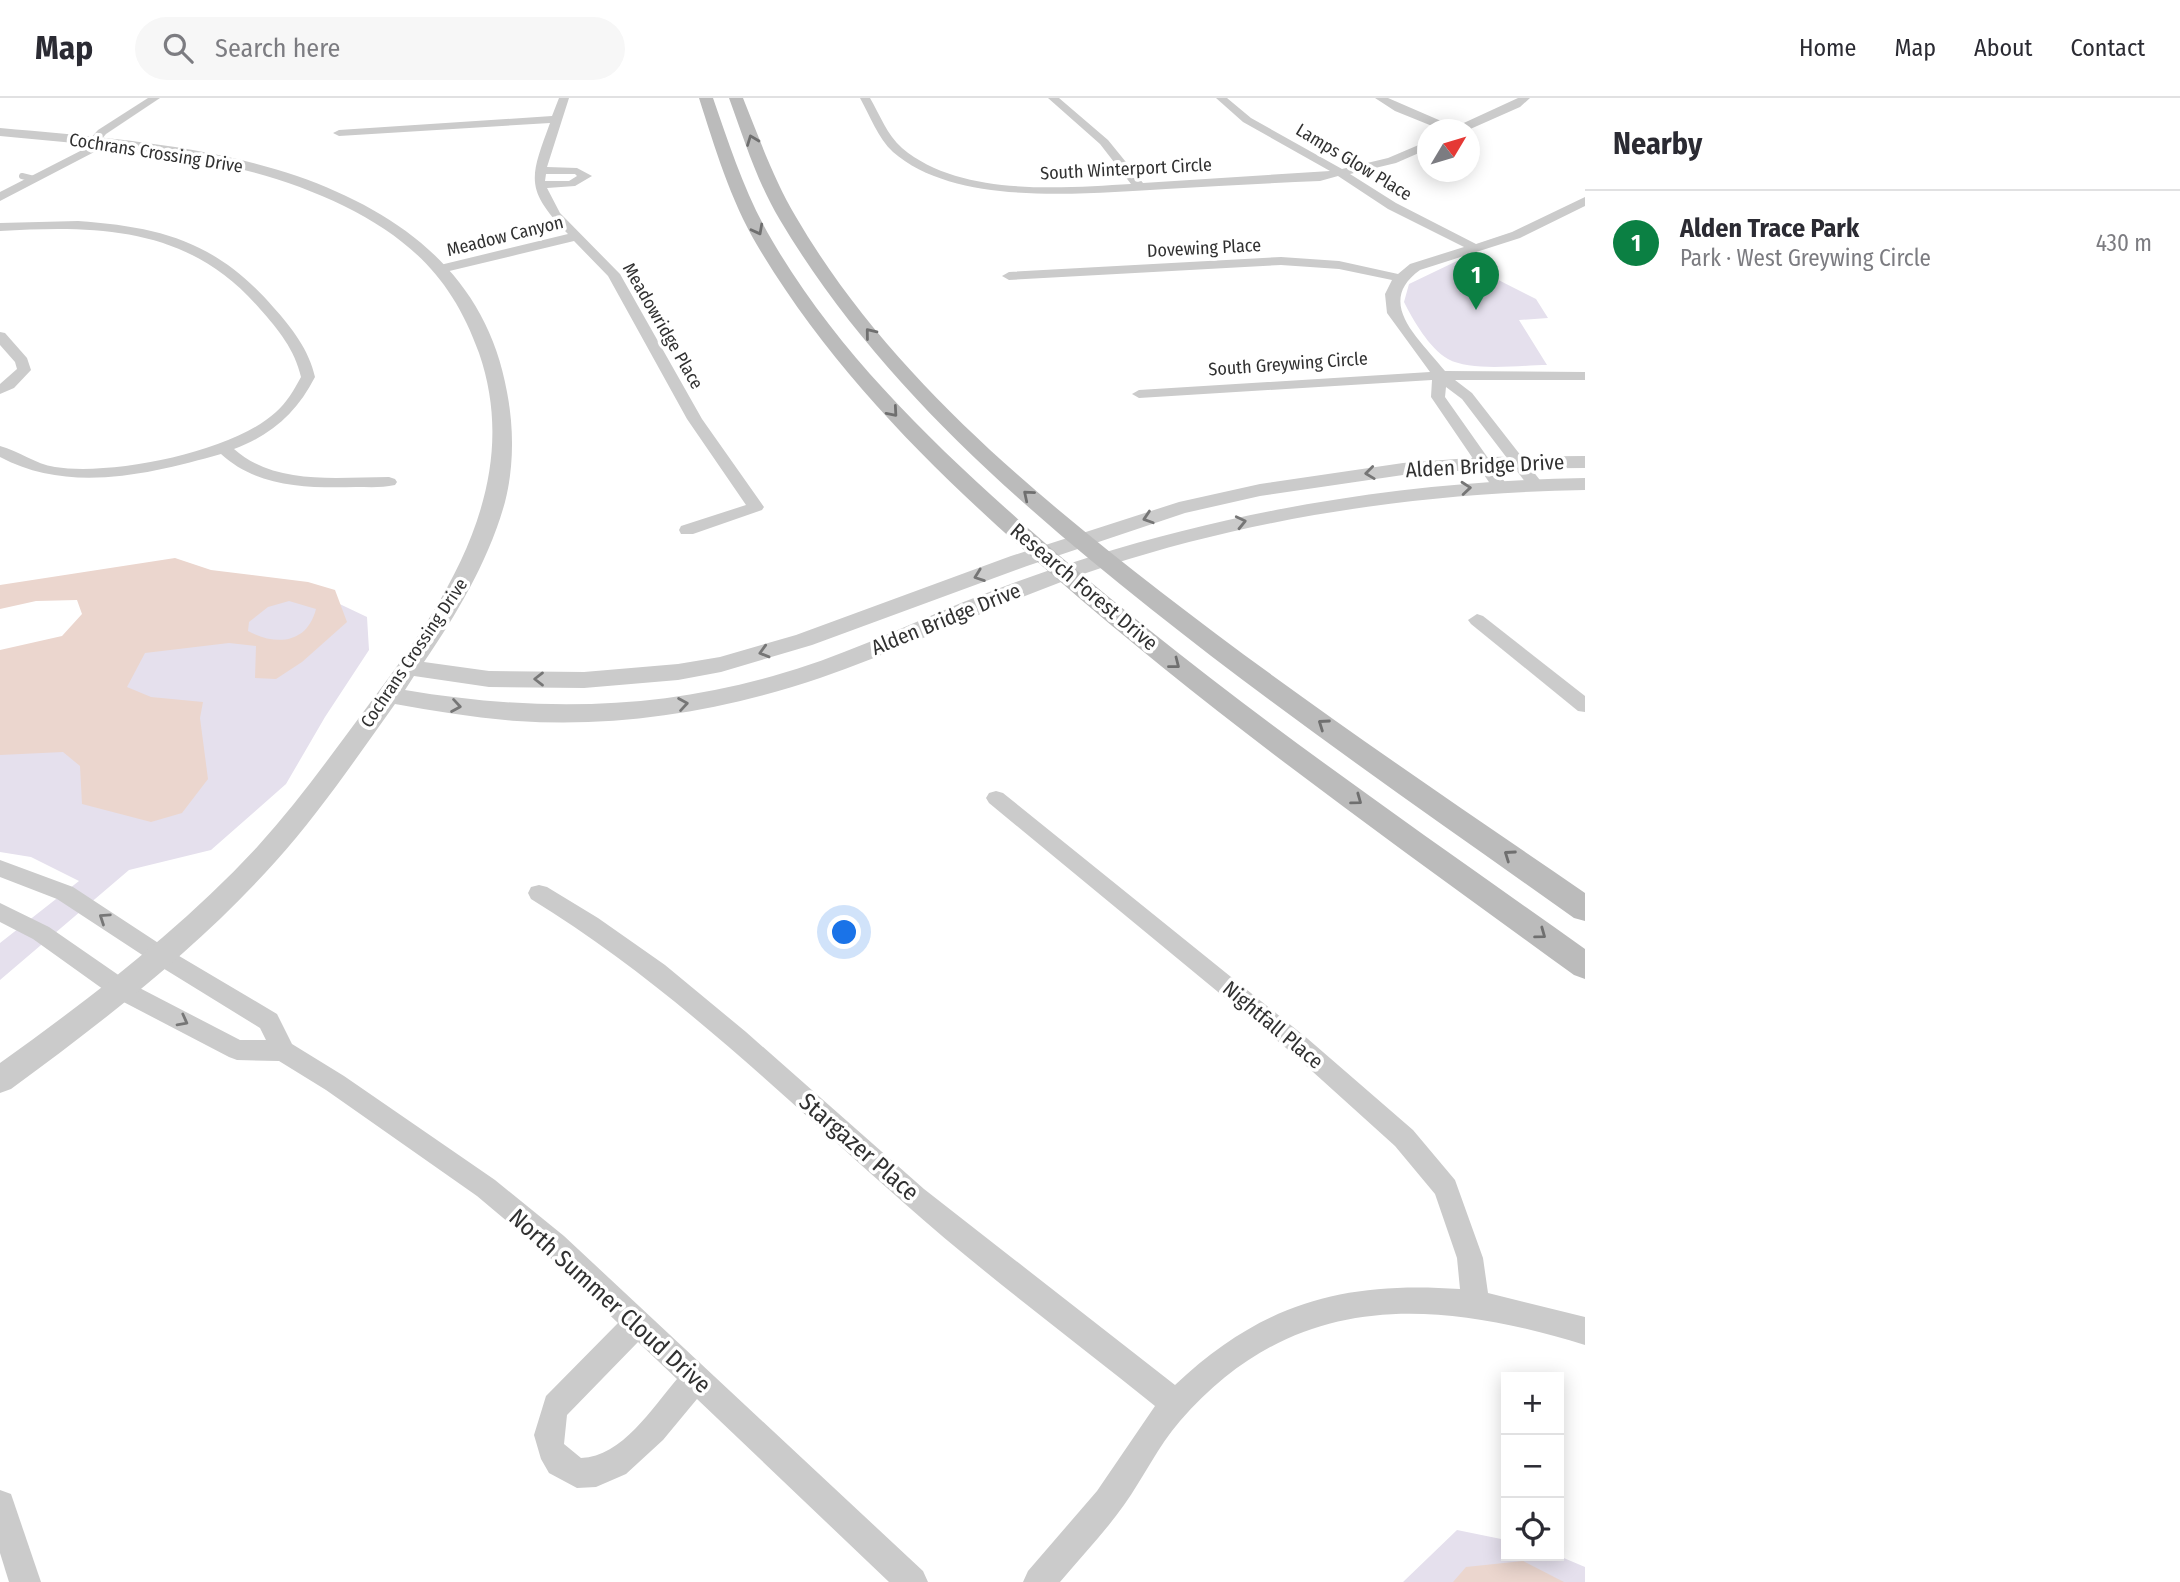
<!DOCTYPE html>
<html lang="en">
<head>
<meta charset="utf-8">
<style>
  :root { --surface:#fff; --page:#f7f7f7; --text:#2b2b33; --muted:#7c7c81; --line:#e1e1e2; --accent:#0b8043 }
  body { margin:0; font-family:"Fira Sans Condensed",sans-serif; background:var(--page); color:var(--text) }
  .controls { position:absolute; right:21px; bottom:21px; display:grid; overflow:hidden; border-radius:0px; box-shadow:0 4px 18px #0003 }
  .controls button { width:63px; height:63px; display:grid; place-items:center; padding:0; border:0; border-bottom:2px solid var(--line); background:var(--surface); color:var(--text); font:35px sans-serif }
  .compass { position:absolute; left:1417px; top:21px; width:63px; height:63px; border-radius:50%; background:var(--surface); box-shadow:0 4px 18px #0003; rotate:52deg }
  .you { position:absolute; left:845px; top:835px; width:24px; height:24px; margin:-18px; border:5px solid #fff; border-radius:50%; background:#1a73e8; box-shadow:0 0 0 10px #1a73e833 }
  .badge { display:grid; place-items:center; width:46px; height:46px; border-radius:50%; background:var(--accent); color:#fff; font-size:23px; font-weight:700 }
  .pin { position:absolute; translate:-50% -58px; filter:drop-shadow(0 2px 4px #0008) }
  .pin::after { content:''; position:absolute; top:37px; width:24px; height:21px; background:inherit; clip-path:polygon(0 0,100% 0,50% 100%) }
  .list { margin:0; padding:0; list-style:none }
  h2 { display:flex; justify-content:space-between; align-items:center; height:91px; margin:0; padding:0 28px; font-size:30px }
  h2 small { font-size:23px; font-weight:400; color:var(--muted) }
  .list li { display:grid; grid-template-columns:46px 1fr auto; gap:21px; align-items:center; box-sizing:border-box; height:105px; padding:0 28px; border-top:2px solid var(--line) }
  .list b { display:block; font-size:26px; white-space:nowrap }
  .list p { margin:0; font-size:23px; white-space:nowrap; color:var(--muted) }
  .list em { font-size:23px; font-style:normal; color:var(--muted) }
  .icon { flex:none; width:38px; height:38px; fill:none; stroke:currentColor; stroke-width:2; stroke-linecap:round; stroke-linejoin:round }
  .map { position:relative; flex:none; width:1585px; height:1484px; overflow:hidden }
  header { display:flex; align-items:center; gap:42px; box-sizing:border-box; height:98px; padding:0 35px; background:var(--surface); border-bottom:2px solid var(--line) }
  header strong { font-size:33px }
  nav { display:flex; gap:38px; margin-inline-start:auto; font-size:24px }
  .search { width:490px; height:63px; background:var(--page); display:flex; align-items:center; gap:18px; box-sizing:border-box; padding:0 24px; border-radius:38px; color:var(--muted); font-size:26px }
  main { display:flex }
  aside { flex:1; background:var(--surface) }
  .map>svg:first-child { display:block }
  .green { fill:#e5e0ed }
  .water { fill:#ebd6ce; fill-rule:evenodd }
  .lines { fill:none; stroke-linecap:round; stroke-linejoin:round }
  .service { stroke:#cbcbcb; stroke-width:6 }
  .minor { fill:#cbcbcb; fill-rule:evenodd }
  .tertiary { fill:#cbcbcb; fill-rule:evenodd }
  .secondary { fill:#bbb; fill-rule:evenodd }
  .oneway { stroke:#6f6f6f }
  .oneway2 { stroke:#767676 }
  .labels { text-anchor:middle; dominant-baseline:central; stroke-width:7; stroke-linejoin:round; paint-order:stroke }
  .far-street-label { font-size:18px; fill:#313131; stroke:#fff }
  .street-label { font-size:21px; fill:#313131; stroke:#fff }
  .near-street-label { font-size:24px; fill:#313131; stroke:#fff }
</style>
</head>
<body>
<header>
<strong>Map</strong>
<div class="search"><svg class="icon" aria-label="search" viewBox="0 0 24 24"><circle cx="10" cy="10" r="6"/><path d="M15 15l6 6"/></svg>Search here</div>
<nav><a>Home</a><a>Map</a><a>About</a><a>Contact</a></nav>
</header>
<main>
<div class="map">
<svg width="1585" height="1484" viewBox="0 0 1585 1484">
  <rect width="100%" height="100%" fill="#fff"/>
  <g class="green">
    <path d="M1459,162L1536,201L1548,220L1519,222L1547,267C1521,267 1471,274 1448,261C1429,250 1413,222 1404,204L1409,186Z"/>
    <path d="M283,496L327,500L367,519L369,552L325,619L286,686L211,752L129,772L0,882V845L79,783L31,759L0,754V569Z"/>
    <path d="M1457,1432L1506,1442V1458H1559L1585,1469V1484H1403Z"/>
  </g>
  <g class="water">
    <path d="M175,460L211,472L308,484L335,492L347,524L302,564L276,581L255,580L256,548L229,545L145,555L127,589L151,599L203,604L200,620L208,681L182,715L151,724L82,706L80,668L63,654L0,657V552L62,538L82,516L77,502L36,503L0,511V487ZM289,503L316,511C307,546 276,548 248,533L249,524L268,509Z"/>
    <path d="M1523,1463L1564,1484H1453L1466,1469Z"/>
  </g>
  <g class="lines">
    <path class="service" d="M22,78L34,81"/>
    <g class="minor">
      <path d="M148,0H160L106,36L100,43V51L0,103V94L90,48L88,43L98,32Z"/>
      <path d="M559,0H569L547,69L577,70L592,78L575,88L547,90L560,115L620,176L702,321L764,409L762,412L693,436H681L679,432L681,428L746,407L687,321L608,178L574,143L441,175L435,171L436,168L568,136C524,91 530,80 550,25L339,38L333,35L339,32L552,18ZM546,76H575L577,78L569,83H545Z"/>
      <path d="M860,0H870C880,17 887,37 902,50C960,99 1061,90 1131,86L1100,46L1048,0H1059L1108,42L1143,85L1330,73L1243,24L1216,0H1227L1251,20L1342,71L1388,60L1428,43V51L1396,65L1350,76L1396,105L1476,146L1512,134L1585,99V108L1520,140L1420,172C1374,205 1420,241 1445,273L1585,274V282H1455L1472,295L1543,386L1541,389H1529L1462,301L1446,289L1445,299L1507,387L1499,392L1493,390L1431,299L1432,282L1139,300L1132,296L1139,292L1430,274L1387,215L1385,196L1392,182L1339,171L1281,167L1009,182L1002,178L1009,174L1281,159L1339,163L1398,176L1410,166L1464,149L1388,111L1338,78L1320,83C1269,85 1217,88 1166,91C1088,95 957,110 893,54C878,40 870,18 860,0Z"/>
      <path d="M1375,0H1388L1455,29L1518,0H1530L1520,9L1468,32H1442L1395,13Z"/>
      <path d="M78,123C162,129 217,144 274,210C292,230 309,252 315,279C297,314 272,337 234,351C275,388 337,379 389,379L395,381L397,384L395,387C382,390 369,389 356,389C309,390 258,390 221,356C150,376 69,396 0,359V348C19,353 35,366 55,369C112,378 233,354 276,314C287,304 294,292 301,279C295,252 278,231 260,211C190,129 100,127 0,133V125Z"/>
      <path d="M0,234L5,235L27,260L31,272L14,290L0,296V286L17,271L15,264L0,247Z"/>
      <path d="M1477,516L1483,518L1585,598V614L1578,613L1471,526L1468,522Z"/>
      <path d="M996,693L1003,695L1308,941L1413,1032L1455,1082L1483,1160L1488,1195L1585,1219V1247C1432,1200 1294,1192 1180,1323C1158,1348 1144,1379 1124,1407C1105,1434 1081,1459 1060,1484H1023L1028,1473L1097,1393L1155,1308C1072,1241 984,1176 904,1105C782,998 671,887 531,801L528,795L531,789L539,787L547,789L598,820L665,867L746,934L924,1091L1175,1287C1262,1205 1343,1183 1460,1191L1457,1160L1435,1096L1395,1048L1292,955L989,705L986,700L989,695Z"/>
      <path d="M0,762L73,789L169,852L277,916L292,946L344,978L495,1082L564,1138L923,1473L928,1484H889L697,1301L663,1342L626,1376L596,1389L577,1390L549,1375L541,1361L534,1337L546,1298L618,1225L546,1156L477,1098L326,992L279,963L237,962L229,959L114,899L33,841L0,824V805L49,829L130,885L240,942H266L260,930L153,864L57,801L0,779ZM638,1244L677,1281C652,1310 622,1359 581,1360L564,1346L567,1317Z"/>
      <path d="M0,1392L11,1396L41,1484H9L0,1455Z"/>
    </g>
    <path class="tertiary" d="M0,30C99,39 202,46 297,78C403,115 487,179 507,294C514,330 514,369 505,404C489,462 457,516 424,564L489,573L584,574L678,566L720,559L796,537L1011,458L1179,404L1260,386L1403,365L1483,359L1585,358V370L1483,371L1403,377L1260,398L1185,415L1027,468L812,547L721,574L678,582L584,590L489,589L414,578L405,592C529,613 651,613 773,578C838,560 899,531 961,505C1004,488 1048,472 1093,458C1254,408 1417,383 1585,380V392C1422,395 1262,418 1107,468C1009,500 917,546 820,580C723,613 619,630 517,623C476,620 435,613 395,606C357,659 320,714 276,763C197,851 105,922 11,991L0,995V965C92,899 181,831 258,748C298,704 332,656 367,609C444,507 525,388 479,255C453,182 412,142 344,108C238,56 115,49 0,38Z"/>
    <g class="secondary">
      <path d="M699,0H713C730,49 746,99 773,144C838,255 933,346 1029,431C1203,585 1395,716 1585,851V881L1574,877C1398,749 1220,623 1056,480C943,382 834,277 757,147C730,101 715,50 699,0Z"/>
      <path d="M729,0H743C759,40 774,82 796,119C884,270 1024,388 1161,494C1298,600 1442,697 1585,795V823L1574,820C1432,719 1288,620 1151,511C1010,399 873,278 780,122C757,84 744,41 729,0Z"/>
    </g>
  </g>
  <defs><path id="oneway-chevron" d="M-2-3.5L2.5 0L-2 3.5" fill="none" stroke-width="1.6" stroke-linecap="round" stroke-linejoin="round" transform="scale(1.75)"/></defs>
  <g class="oneway">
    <use href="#oneway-chevron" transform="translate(752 42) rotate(-111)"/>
    <use href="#oneway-chevron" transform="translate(758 132) rotate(62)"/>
    <use href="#oneway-chevron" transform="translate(870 235) rotate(-129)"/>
    <use href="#oneway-chevron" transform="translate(893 314) rotate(49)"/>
    <use href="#oneway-chevron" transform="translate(1028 397) rotate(-140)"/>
    <use href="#oneway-chevron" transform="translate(1175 566) rotate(38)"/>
    <use href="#oneway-chevron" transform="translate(1323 626) rotate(-145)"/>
    <use href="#oneway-chevron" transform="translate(1357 702) rotate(36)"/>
    <use href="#oneway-chevron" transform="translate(1509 757) rotate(-145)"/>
    <use href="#oneway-chevron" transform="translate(1541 836) rotate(36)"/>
  </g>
  <g class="oneway2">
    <use href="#oneway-chevron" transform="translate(1370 375) rotate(173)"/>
    <use href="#oneway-chevron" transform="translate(1466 390) rotate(-5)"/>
    <use href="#oneway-chevron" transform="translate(1148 420) rotate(162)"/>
    <use href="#oneway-chevron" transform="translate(1241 424) rotate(-13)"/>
    <use href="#oneway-chevron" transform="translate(979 478) rotate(160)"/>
    <use href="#oneway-chevron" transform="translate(764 554) rotate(164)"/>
    <use href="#oneway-chevron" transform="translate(539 581) rotate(-180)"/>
    <use href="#oneway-chevron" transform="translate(683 606) rotate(-9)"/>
    <use href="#oneway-chevron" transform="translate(456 608) rotate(9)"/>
    <use href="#oneway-chevron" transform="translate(104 820) rotate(-146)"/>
    <use href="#oneway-chevron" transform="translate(183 923) rotate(28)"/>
  </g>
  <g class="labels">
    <g class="far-street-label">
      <text transform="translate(156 55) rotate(9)">Cochrans Crossing Drive</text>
      <text transform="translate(1354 64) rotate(31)">Lamps Glow Place</text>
      <text transform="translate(1126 71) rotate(-3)">South Winterport Circle</text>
      <text transform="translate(505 138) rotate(-14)">Meadow Canyon</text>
      <text transform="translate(1204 150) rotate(-3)">Dovewing Place</text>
      <text transform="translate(663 228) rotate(60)">Meadowridge Place</text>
      <text transform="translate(1288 266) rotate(-4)">South Greywing Circle</text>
      <text transform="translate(414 555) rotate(-56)">Cochrans Crossing Drive</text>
    </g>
    <g class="street-label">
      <text transform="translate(1485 368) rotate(-3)">Alden Bridge Drive</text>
      <text transform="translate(1084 489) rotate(40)">Research Forest Drive</text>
      <text transform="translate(946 521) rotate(-22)">Alden Bridge Drive</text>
      <text transform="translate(1273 927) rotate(40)">Nightfall Place</text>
    </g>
    <g class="near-street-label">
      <text transform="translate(859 1049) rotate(41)">Stargazer Place</text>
      <text transform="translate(610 1203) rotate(42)">North Summer Cloud Drive</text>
    </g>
  </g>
</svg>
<div class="controls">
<button>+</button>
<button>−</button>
<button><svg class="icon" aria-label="locate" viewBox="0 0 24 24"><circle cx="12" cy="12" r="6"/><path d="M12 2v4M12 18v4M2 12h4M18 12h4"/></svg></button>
</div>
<svg class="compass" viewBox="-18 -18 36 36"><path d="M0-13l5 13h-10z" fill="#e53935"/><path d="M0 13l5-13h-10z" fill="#7c7c81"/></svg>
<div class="you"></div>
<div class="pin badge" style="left:1476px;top:212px">1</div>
</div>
<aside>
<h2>Nearby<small></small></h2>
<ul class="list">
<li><span class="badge">1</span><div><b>Alden Trace Park</b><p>Park · West Greywing Circle</p></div><em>430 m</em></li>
</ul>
</aside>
</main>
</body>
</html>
